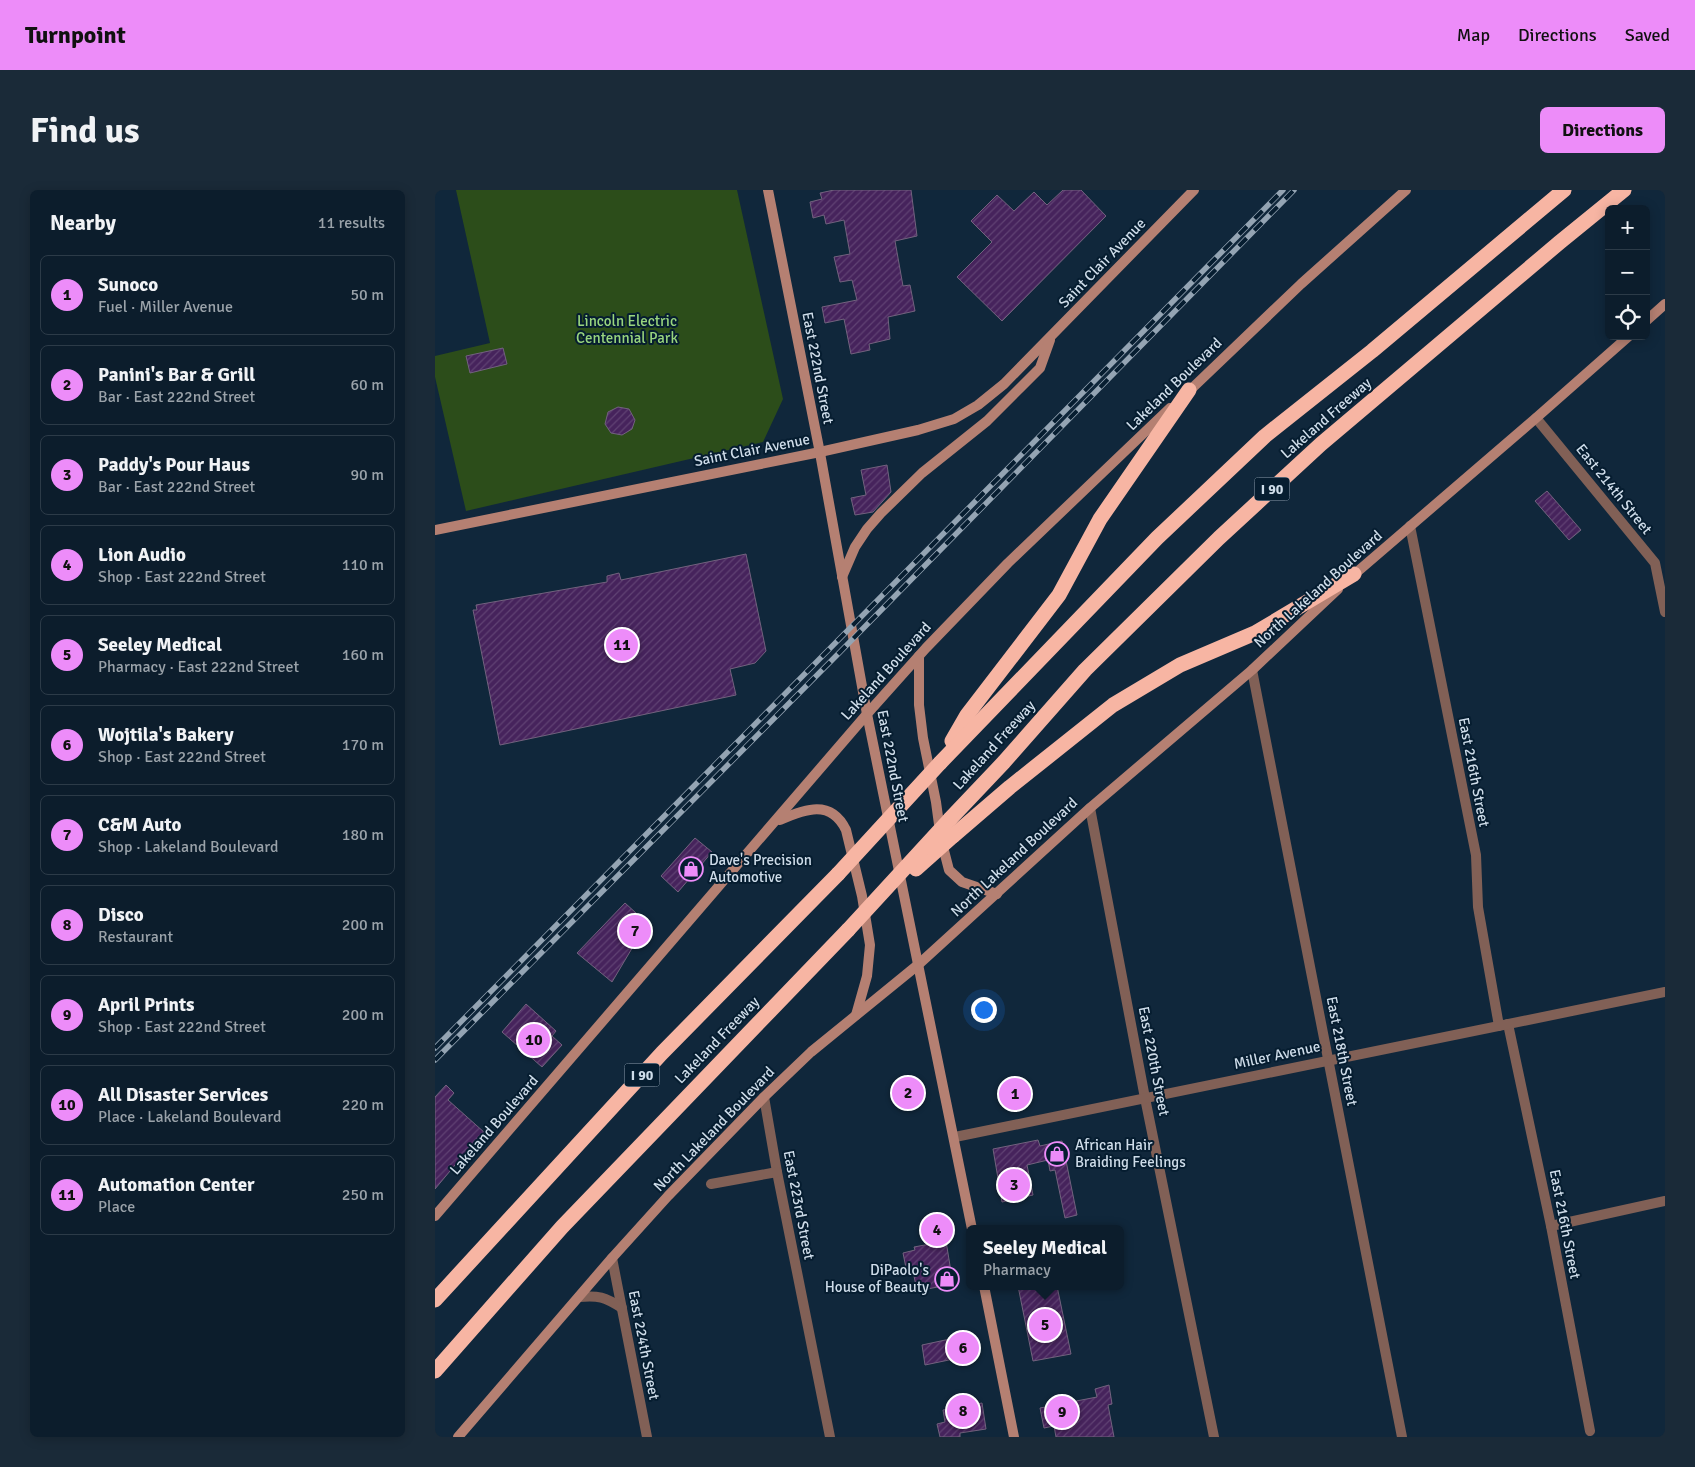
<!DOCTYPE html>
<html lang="en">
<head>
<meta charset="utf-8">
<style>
  :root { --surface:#0c1d2c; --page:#1a2a38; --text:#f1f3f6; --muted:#9aa2a9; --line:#2c3b48; --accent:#ed8cf9 }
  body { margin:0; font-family:Signika,sans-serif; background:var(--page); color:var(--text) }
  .controls { position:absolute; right:15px; top:15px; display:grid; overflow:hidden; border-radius:8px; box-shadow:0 2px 12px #0003 }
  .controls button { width:45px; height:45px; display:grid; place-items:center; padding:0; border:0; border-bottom:1px solid var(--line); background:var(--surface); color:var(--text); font:25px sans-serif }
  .you { position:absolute; left:548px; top:819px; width:18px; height:18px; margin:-12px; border:4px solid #fff; border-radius:50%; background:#1a73e8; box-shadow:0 0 0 8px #1a73e833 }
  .badge { display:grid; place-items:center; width:32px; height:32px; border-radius:50%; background:var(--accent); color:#111; font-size:16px; font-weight:700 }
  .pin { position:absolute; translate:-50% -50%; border:2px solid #fff; box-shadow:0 1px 5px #0006 }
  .popup { position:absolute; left:531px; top:1035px; width:158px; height:65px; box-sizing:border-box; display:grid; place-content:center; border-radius:8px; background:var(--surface); filter:drop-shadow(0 1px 4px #0005); font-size:16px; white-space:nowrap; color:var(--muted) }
  .popup b { font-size:19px; color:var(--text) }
  .popup::after { content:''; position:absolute; left:50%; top:100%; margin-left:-10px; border:10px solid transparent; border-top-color:var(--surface) }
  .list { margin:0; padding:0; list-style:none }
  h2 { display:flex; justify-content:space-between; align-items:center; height:65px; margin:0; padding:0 20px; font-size:21px }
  h2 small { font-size:16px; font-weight:400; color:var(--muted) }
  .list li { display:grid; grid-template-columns:32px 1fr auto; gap:15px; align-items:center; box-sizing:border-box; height:80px; margin:0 10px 10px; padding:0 10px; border:1px solid var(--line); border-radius:8px }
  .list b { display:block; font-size:19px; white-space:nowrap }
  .list p { margin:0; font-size:16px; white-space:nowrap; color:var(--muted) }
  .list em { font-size:16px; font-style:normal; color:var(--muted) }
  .icon { flex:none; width:28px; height:28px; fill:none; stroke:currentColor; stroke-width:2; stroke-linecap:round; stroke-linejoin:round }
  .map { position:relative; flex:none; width:1230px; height:1247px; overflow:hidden; border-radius:8px }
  header { display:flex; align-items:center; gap:30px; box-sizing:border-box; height:70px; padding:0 25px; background:var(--accent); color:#111 }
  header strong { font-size:24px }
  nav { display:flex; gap:28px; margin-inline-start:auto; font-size:18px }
  .intro { display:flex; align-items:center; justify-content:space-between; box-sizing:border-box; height:120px; padding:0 30px }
  h1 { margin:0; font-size:35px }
  .button { padding:12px 22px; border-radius:8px; background:var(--accent); color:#111; font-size:18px; font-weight:700 }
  main { display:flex; gap:30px; padding:0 30px }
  aside { flex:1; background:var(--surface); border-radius:8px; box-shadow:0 2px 12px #0003 }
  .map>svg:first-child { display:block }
  .green { fill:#2c4d1a }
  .building { fill:url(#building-hatch); stroke:#72627e }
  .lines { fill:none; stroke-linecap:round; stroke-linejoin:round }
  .street { stroke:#816056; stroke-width:10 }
  .secondary { stroke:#b58072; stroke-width:10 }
  .highway { stroke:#f7b5a3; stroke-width:15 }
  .rail-casing { stroke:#94a4b3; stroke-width:5.5 }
  .rail { stroke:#061d30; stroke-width:4; stroke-dasharray:11; stroke-linecap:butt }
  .highway-bridge { stroke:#f7b5a3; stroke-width:15 }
  .labels { text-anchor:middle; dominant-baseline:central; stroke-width:4; stroke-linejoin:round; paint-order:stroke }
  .shield { fill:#061d30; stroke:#92a3b2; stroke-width:1 }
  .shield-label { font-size:14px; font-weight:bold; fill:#cedce9 }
  .street-label { font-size:15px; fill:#cedce9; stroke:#061d30 }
  .park-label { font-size:15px; fill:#99d57e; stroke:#061d30 }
  .poi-label { font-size:15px; fill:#cedce9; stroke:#061d30; text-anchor:start }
</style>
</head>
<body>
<header>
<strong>Turnpoint</strong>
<nav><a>Map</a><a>Directions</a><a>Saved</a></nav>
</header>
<div class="intro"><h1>Find us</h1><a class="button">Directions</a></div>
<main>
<aside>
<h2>Nearby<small>11 results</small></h2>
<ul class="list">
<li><span class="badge">1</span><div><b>Sunoco</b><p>Fuel · Miller Avenue</p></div><em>50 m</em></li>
<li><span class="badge">2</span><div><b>Panini's Bar &amp; Grill</b><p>Bar · East 222nd Street</p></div><em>60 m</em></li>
<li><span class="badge">3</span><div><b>Paddy's Pour Haus</b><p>Bar · East 222nd Street</p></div><em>90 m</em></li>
<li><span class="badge">4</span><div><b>Lion Audio</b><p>Shop · East 222nd Street</p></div><em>110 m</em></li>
<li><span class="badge">5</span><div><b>Seeley Medical</b><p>Pharmacy · East 222nd Street</p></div><em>160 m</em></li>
<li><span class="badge">6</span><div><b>Wojtila's Bakery</b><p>Shop · East 222nd Street</p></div><em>170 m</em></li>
<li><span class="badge">7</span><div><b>C&amp;M Auto</b><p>Shop · Lakeland Boulevard</p></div><em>180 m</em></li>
<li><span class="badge">8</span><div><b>Disco</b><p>Restaurant</p></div><em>200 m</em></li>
<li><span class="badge">9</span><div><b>April Prints</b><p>Shop · East 222nd Street</p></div><em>200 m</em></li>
<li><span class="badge">10</span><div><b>All Disaster Services</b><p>Place · Lakeland Boulevard</p></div><em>220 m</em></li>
<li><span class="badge">11</span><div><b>Automation Center</b><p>Place</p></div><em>250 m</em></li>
</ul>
</aside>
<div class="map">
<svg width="1230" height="1247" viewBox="0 0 1230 1247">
  <defs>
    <pattern id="building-hatch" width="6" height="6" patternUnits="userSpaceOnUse" patternTransform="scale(1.25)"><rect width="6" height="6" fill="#46235c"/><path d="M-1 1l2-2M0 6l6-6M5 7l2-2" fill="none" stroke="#604273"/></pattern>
  </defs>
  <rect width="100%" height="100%" fill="#10273b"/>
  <path class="green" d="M21,0H302L348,209L328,252L31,321L0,187V166L55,153Z"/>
  <g class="building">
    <path d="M399,0H476L482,46L460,51L468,96L475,95L480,121L453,127L455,149L434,154L435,160L416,164L409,129L390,133L387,117L422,110L417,90L405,92L399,67L415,64L409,30L391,34L389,25L378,28L375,12L387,9L385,3Z"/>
    <path d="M628,0H646L671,26L567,131L522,87L557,52L536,31L562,5L579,21L599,2L612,15Z"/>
    <path d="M68,158L72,174L35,183L31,166Z"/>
    <path d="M183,217L194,219L200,230L197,239L187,245L176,243L170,234L173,222Z"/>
    <path d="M452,275L456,302L438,322L420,325L416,308L431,305L426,280Z"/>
    <path d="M1112,301L1146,340L1134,350L1100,311Z"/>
    <path d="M311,364L331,461L320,473L295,479L301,505L65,555L38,420H42L41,415L172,392V386L184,383L186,390Z"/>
    <path d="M260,648L277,662L243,702L226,686Z"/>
    <path d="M190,713L212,733L177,792L142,763Z"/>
    <path d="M91,814L121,841L117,846L127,855L107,877L67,842Z"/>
    <path d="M11,895L19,903L13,910L50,943L26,970L25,969L0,999V907Z"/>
    <path d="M588,897L591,912L572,916L569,901Z"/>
    <path d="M603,950L605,956L627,951L642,1025L630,1028L620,980L615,981L613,970L592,975L598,1005L567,1012L558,959Z"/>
    <path d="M511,1051L518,1094L482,1101L477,1076L471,1078L468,1063L480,1060L479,1057Z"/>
    <path d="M583,1096H622L636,1164L598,1171Z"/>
    <path d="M529,1146L533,1166L490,1175L487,1155Z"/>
    <path d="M674,1195L677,1214L673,1215L679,1247H621L619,1236L609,1238L605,1218L662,1207L660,1199Z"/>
    <path d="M547,1213L551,1239L525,1243V1247H505L502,1234L510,1232L508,1220Z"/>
  </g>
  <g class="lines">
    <g class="street">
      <path d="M1101,228L1220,373L1230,422"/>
      <path d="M975,336L1041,665L1043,717L1064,836"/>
      <path d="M817,480L967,1247"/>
      <path d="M655,618L710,908L779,1247"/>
      <path d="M1073,834L1116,1036L1155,1241"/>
      <path d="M329,907L342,982L395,1247"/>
      <path d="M520,947L1230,802"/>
      <path d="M276,994L342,982"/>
      <path d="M1116,1036L1230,1011"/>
      <path d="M177,1068L212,1247"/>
      <path d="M144,1107C163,1105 170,1107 187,1118"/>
    </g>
    <g class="secondary">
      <path d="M333,0L385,263L432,524L537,1039"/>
      <path d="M1211,131L1230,114"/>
      <path d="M750,205L866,94L971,0"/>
      <path d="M0,340L385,262L483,240L519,229L543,215L569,194L759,0"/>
      <path d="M407,387L420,357L432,339L446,323L487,283L552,231L605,178L615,150"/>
      <path d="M915,388L1101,228L1194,146"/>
      <path d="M484,466V515L488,548L501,612L506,649L514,680L527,692L562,704"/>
      <path d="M345,630C370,619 396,609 411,640L427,706L435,755L432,786L421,825"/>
      <path d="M0,1026L432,524L491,458L573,373L735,218"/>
      <path d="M549,1096L579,1247"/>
      <path d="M23,1247L177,1068L233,1006L329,907L376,862L484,774L655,618L817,480L903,399"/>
    </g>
    <g class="highway">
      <path d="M517,551L532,525L624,405L665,329L754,200"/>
      <path d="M505,573L722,348L830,246L937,161L1129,0"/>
      <path d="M515,629L569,572L650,480L784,348L886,254L1125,52L1189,0"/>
      <path d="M518,646L575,597L678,515L745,475L820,443L919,384"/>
      <path d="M0,1110L227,863L403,684"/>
      <path d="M0,1181L127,1037L413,740"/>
    </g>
    <g class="rail-casing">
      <g id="rail">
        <path d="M0,858L848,0"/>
        <path d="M0,870L405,462L859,0"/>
      </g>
    </g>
    <use href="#rail" class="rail"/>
    <g class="highway-bridge">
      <path d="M481,679L518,646"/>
      <path d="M403,684L505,573"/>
      <path d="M413,740L515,629"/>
    </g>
  </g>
  <defs>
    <g id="shop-ring" transform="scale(1.25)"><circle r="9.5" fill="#061d30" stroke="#ed8cf9" stroke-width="1.5"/><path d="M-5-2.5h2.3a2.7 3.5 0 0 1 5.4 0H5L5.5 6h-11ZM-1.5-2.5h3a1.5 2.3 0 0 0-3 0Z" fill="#ed8cf9"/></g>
  </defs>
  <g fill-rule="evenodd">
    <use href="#shop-ring" x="256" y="679"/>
    <use href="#shop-ring" x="622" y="964"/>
    <use href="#shop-ring" x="512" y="1089"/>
  </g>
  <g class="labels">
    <g class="shield">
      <rect x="819.5" y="287.5" width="35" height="23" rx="4"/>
      <rect x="189.5" y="873.5" width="35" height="23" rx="4"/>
    </g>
    <g class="shield-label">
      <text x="837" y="299">I 90</text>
      <text x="207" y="885">I 90</text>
    </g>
    <g class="street-label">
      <text transform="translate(667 73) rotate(-46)">Saint Clair Avenue</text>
      <text transform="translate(383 178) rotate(79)">East 222nd Street</text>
      <text transform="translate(739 194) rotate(-44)">Lakeland Boulevard</text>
      <text transform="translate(891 228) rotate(-41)">Lakeland Freeway</text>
      <text transform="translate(317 260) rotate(-11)">Saint Clair Avenue</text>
      <text transform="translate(1179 299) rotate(51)">East 214th Street</text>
      <text transform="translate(883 399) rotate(-42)">North Lakeland Boulevard</text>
      <text transform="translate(451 481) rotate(-48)">Lakeland Boulevard</text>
      <text transform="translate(559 555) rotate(-48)">Lakeland Freeway</text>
      <text transform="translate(458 576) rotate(79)">East 222nd Street</text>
      <text transform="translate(1039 582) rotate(79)">East 216th Street</text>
      <text transform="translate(579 667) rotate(-43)">North Lakeland Boulevard</text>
      <text transform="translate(282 850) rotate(-46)">Lakeland Freeway</text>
      <text transform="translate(907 861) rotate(79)">East 218th Street</text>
      <text transform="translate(842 865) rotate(-12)">Miller Avenue</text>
      <text transform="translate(719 871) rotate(79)">East 220th Street</text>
      <text transform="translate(59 935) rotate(-49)">Lakeland Boulevard</text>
      <text transform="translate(279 939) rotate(-46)">North Lakeland Boulevard</text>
      <text transform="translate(364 1015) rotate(79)">East 223rd Street</text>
      <text transform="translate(1130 1034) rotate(79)">East 216th Street</text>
      <text transform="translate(209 1155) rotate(79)">East 224th Street</text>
    </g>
    <g class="park-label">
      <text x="192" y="131">Lincoln Electric<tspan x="192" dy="17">Centennial Park</tspan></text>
    </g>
    <g class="poi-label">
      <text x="274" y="670">Dave's Precision<tspan x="274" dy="17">Automotive</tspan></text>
      <text x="640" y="955">African Hair<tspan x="640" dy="17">Braiding Feelings</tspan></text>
      <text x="494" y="1080" text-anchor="end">DiPaolo's<tspan x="494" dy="17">House of Beauty</tspan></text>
    </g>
  </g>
</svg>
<div class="controls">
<button>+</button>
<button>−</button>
<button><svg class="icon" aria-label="locate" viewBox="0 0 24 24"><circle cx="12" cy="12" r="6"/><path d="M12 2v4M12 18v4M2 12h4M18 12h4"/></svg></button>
</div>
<div class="you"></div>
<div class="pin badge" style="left:580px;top:904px">1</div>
<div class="pin badge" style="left:473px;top:903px">2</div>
<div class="pin badge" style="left:579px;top:995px">3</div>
<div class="pin badge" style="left:502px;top:1040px">4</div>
<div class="pin badge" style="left:610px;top:1135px">5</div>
<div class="popup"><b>Seeley Medical</b>Pharmacy</div>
<div class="pin badge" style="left:528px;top:1158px">6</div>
<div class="pin badge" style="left:200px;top:741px">7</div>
<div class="pin badge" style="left:528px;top:1221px">8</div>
<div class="pin badge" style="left:627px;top:1222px">9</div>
<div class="pin badge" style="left:99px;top:850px">10</div>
<div class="pin badge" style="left:187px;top:455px">11</div>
</div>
</main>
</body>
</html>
